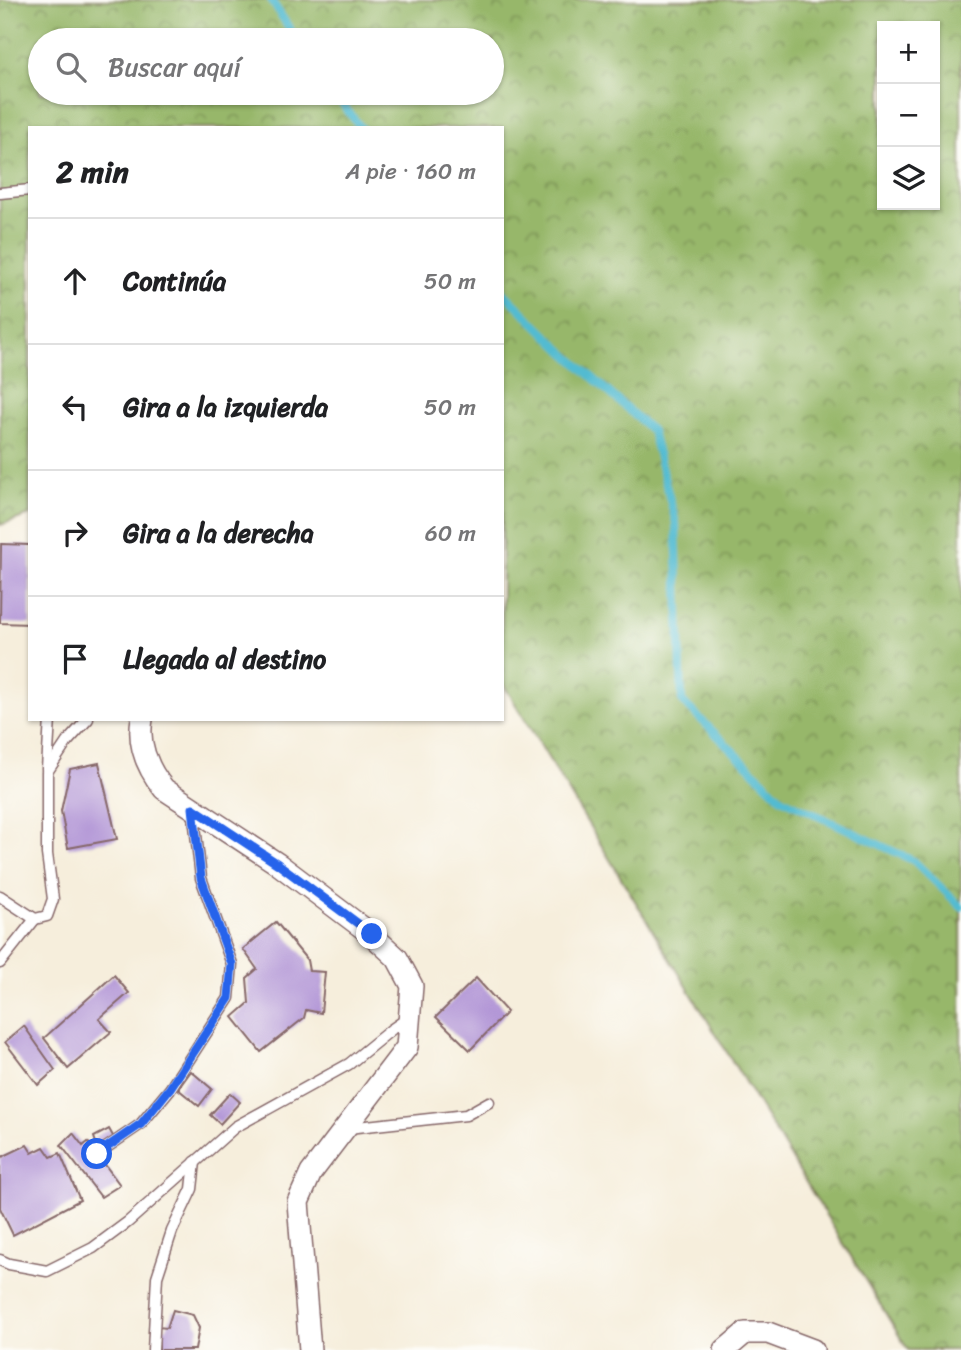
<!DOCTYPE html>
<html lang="es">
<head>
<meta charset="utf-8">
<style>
  :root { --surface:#fff; --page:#f6f6f6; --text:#202124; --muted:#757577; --line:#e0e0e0 }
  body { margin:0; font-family:Sriracha,sans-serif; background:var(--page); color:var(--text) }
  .controls { position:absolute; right:21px; top:21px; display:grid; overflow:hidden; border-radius:0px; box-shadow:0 2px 5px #0004 }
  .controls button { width:63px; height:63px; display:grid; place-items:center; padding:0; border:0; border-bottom:2px solid var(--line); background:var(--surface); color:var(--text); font:35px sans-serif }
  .stop { position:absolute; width:21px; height:21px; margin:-16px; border:5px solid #2563eb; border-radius:50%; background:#fff }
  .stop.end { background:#2563eb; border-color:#fff; box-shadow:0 2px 7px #0008 }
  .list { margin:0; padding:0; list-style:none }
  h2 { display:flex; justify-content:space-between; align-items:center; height:91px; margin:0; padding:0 28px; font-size:30px }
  h2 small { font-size:23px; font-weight:400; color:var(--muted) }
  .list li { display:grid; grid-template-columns:46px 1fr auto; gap:21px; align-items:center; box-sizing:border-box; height:126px; padding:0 28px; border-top:2px solid var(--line) }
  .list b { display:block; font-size:26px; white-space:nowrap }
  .list em { font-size:23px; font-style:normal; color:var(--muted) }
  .icon { flex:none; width:38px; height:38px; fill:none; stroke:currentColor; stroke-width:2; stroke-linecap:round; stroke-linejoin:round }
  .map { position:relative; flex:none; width:961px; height:1350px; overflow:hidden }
  .search { position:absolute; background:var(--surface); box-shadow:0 2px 5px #0004; left:28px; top:28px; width:476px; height:77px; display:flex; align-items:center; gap:18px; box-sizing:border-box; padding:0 24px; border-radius:38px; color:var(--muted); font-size:26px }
  .panel { position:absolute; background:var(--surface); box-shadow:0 2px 5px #0004; left:28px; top:126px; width:476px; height:595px; border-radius:0px }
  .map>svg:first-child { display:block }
  .forest { fill:url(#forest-crowns); stroke:#706b4a; stroke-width:2; fill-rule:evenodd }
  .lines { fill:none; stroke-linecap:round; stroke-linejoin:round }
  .stream { stroke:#53bbd1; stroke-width:8 }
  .building { fill:#b397d7 }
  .lane-casing { stroke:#866769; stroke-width:13 }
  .street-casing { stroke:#866769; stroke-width:24 }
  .lane { stroke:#fff; stroke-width:10 }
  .street { stroke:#fff; stroke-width:21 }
  .route { stroke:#2563eb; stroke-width:9 }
</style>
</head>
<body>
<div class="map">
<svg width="961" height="1350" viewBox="0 0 961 1350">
  <defs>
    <pattern id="forest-crowns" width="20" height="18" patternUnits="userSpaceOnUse" patternTransform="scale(1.75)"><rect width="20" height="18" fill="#97b76a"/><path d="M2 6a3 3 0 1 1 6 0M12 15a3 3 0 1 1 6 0" fill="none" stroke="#7d9457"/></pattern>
  </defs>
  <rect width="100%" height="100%" fill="#fdfcf7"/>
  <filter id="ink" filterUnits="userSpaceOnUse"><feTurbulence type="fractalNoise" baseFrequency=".0143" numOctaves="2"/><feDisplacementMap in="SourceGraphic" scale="14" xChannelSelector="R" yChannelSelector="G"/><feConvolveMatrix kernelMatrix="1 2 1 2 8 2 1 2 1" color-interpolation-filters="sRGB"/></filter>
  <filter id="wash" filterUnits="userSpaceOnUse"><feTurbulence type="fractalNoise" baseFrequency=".00686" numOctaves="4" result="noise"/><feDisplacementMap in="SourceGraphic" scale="28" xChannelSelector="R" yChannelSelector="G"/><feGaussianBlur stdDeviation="1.57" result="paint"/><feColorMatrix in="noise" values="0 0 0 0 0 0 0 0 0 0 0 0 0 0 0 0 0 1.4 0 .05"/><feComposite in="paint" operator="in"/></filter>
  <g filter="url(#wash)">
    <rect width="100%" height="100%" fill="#f6eedc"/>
    <path class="forest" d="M0,0H961V1350H909L906,1347L502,682V128H30V515L0,525ZM882,26H935V205H882ZM40,40H492V93H40Z"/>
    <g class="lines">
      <g class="stream">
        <path d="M271,0L297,40"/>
        <path d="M334,93L361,128"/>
        <path d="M502,291L562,350L652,431L676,523L682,701L781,798L914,861L961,907"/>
      </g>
    </g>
    <g id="blocks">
      <g class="building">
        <path d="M1,544L30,545V624L0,623Z"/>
        <path d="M99,763L117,839L68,848L61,811L70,769Z"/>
        <path d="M276,922L307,960L309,971L325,972L321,1013L306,1010L304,1018L261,1052L233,1017L249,1003L247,978L257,969L243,949Z"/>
        <path d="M114,975L129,993L99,1019L111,1032L68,1069L44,1038Z"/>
        <path d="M476,978L507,1012L470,1050L436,1017Z"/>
        <path d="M24,1026L55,1070L38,1085L5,1042Z"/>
        <path d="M191,1071L212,1089L199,1106L178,1089Z"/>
        <path d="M230,1093L240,1102L220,1124L210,1115Z"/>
        <path d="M109,1129L114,1138L98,1149L94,1137Z"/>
        <path d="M73,1133L83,1146L88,1142L120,1185L101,1197L61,1145Z"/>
        <path d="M27,1145L32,1153L44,1147L51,1157L60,1153L80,1200L13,1235L0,1208V1158Z"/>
        <path d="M173,1310L193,1315L199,1328L195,1350H159L158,1327L167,1328Z"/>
      </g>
    </g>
  </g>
  <g filter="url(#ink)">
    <use href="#blocks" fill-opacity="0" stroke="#866769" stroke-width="2"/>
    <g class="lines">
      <g class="lane-casing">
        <g id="lane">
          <path d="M0,193L30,190"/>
          <path d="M47,769L50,719"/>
          <path d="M0,896L35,919L47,916L53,899L47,854V772L67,742L88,719"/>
          <path d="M0,963L35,919"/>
          <path d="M348,1128L466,1115L489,1102"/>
          <path d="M97,1154L141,1124L170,1089L229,998L232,964L201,878L193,808"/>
          <path d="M0,1260L9,1264L47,1271L93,1248L128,1222L235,1127L349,1064L392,1029L408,1018"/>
          <path d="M153,1350L157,1277L172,1231L192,1189L195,1162"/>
        </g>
      </g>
      <g class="street-casing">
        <g id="street">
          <path d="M142,719C137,746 148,769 164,789L278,864L371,934L397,958L412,986L407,1047L311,1173L298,1202L310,1350"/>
          <path d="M725,1350L745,1333H768L813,1350"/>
        </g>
      </g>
      <use href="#lane" class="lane"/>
      <use href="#street" class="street"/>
    </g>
  </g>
  <g class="lines" filter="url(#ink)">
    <path class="route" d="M97,1154L141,1124L170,1088L229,998L232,964L201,878L193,808L278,864L372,934"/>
  </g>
</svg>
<div class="controls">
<button>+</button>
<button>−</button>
<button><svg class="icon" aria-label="layers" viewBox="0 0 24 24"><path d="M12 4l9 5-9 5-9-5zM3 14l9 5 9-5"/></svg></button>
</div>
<div class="stop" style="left:97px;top:1154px"></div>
<div class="stop end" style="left:372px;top:934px"></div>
<div class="search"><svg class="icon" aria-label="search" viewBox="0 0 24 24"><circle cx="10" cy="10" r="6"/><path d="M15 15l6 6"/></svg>Buscar aquí</div>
<section class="panel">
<h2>2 min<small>A pie · 160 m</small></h2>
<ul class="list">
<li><svg class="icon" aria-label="ahead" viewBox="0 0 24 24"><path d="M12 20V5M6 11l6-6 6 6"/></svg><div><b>Continúa</b></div><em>50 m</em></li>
<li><svg class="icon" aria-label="left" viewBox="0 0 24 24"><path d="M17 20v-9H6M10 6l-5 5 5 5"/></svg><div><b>Gira a la izquierda</b></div><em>50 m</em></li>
<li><svg class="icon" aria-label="right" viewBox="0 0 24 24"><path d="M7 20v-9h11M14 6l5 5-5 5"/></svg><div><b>Gira a la derecha</b></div><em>60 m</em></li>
<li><svg class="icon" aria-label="arrive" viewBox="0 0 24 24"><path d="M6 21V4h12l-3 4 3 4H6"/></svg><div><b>Llegada al destino</b></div></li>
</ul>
</section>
</div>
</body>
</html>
